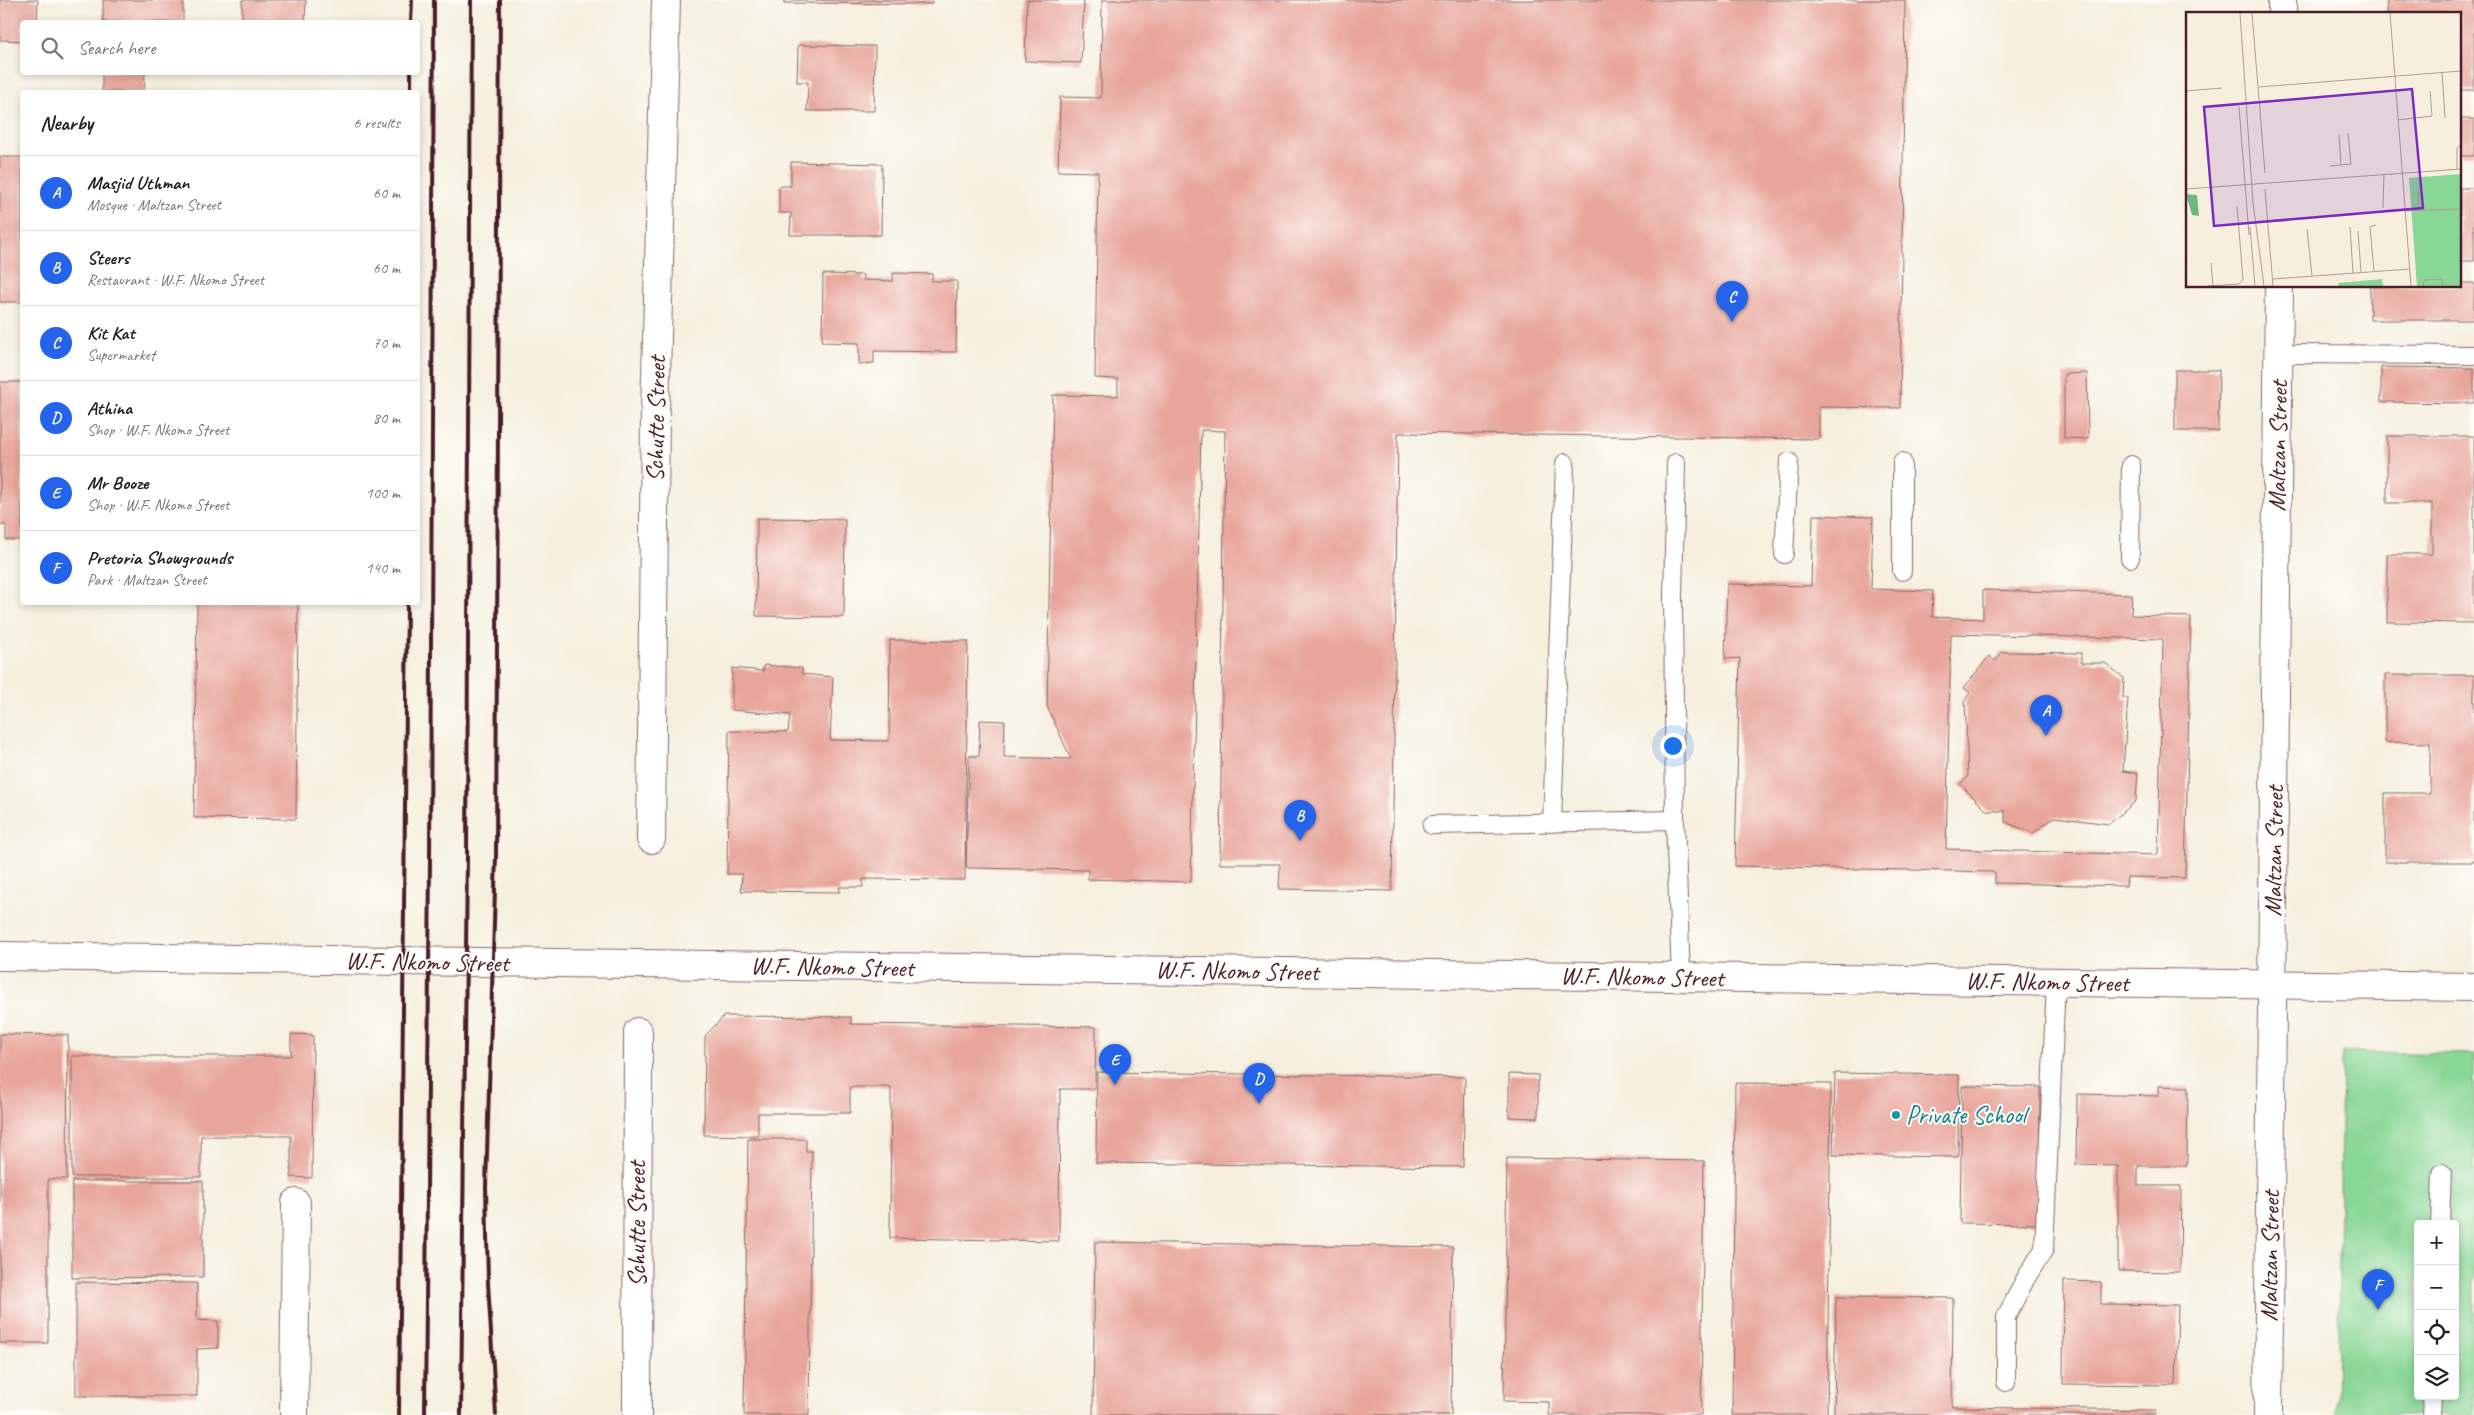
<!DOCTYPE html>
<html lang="en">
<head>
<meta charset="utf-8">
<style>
  :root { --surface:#fff; --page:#f6f6f6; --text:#222; --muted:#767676; --line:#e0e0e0; --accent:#2563eb }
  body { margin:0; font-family:Caveat,sans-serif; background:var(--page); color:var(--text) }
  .controls { position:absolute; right:15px; bottom:15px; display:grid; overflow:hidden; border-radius:5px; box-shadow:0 2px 8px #0003 }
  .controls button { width:45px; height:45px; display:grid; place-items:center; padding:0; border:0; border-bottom:1px solid var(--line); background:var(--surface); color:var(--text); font:25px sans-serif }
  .you { position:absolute; left:1672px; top:745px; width:18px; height:18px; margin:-12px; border:4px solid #fff; border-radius:50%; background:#1a73e8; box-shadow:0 0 0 8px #1a73e833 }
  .badge { display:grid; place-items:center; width:32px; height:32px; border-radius:50%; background:var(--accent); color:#fff; font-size:16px; font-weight:700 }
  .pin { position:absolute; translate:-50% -41px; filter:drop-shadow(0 1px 2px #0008) }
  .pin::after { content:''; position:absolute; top:26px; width:18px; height:15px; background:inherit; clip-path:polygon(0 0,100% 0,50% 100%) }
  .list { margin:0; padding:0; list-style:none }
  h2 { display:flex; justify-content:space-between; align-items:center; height:65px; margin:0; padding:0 20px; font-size:21px }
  h2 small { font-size:16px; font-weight:400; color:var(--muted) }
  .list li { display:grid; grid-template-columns:32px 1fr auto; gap:15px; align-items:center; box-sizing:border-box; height:75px; padding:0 20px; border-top:1px solid var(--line) }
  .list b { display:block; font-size:19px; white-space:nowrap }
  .list p { margin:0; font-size:16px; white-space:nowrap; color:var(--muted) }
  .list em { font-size:16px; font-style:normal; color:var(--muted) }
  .icon { flex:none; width:28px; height:28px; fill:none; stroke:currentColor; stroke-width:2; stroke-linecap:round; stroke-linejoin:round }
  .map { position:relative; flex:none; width:2474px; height:1415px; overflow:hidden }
  .search { position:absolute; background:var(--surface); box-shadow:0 2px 8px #0003; left:20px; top:20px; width:400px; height:55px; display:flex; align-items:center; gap:12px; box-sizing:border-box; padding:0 18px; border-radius:5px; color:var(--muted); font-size:19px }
  .panel { position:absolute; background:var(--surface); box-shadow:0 2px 8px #0003; left:20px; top:90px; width:400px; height:515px; border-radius:5px }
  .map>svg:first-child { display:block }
  .green { fill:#89d796; stroke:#6a7b60; fill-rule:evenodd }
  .building { fill:#e8a69b; fill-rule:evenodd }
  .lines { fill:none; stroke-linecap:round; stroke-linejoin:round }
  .service-casing { stroke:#86686a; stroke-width:20 }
  .minor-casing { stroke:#86686a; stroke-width:30 }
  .secondary-casing { stroke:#86686a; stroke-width:30 }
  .service { stroke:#fff; stroke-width:18 }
  .minor { stroke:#fff; stroke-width:28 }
  .secondary { stroke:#fff; stroke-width:28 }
  .rail { stroke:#4a1f2b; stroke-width:4 }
  .culture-dot { fill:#0f9aa8; stroke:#fdfcf7; stroke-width:2 }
  .labels { text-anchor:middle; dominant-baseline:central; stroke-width:4; stroke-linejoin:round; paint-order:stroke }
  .street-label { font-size:25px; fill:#4a1f2b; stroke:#fdfcf7 }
  .culture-label { font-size:25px; fill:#0d838f; stroke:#fdfcf7; text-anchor:start }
  .inset-road { fill:none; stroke:#b19c96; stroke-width:1 }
  .view { fill:#7b2cbf; fill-opacity:0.15; stroke:#7b2cbf; stroke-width:2.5 }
  .inset-edge { fill:none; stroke:#4a1f2b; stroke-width:2.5 }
</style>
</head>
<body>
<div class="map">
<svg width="2474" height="1415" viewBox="0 0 2474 1415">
  <rect width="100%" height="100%" fill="#fdfcf7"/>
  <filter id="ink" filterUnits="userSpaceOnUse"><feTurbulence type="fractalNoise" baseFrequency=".02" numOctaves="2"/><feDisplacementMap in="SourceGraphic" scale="10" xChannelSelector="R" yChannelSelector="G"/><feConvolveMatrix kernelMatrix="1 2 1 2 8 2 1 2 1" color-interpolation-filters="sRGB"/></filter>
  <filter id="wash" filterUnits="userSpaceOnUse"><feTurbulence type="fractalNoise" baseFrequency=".0096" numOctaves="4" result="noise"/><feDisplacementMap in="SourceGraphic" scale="20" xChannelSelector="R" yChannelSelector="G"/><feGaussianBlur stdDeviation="1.12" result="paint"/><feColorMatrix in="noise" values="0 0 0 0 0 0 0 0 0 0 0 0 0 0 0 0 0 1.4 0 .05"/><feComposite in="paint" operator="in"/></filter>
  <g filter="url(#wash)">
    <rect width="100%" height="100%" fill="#f6efde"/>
    <path class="green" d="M2342,1052L2474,1054V1415H2337ZM2418,1224H2455V1396H2418Z"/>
    <g id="blocks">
      <g class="building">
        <path d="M0,0H38L37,22H22V41L0,40Z"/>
        <rect x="103" y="0" width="80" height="22"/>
        <path d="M242,0H306L305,22H242Z"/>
        <path d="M784,0H932V4L784,3Z"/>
        <path d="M1027,0H1084L1081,63L1025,61Z"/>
        <path d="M1102,0H1905L1900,408L1819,407V439L1398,433L1392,891L1279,889L1280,864H1220L1225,431L1201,430L1191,882L1088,879V870L966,868L969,756H979L980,720L1005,721L1004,757L1071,759L1047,706L1053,395L1118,396V379L1095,378L1098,172L1058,171L1060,97L1101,98Z"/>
        <path d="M2387,0H2474V90H2460V14H2387Z"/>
        <path d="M798,45L875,46L874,111H807L808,82H797Z"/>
        <path d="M102,72H145L144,92H102Z"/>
        <rect x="2460" y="119" width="14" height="37"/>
        <rect x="0" y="157" width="22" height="145"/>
        <path d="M791,162L882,164L881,235H790L791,213H779V186H791Z"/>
        <rect x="2460" y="188" width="14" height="73"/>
        <path d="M893,273L932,274V281H957L956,352L874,351V363L859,364V343L822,342L823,274L863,275V280L893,281Z"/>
        <path d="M2460,283H2474V320H2370V286H2460Z"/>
        <path d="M2381,367L2474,368V403L2381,402Z"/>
        <path d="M2175,370H2219L2218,431H2175Z"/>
        <path d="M2087,373L2088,439L2064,438V374Z"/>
        <path d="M0,382H22V540H6V525H0Z"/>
        <path d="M2387,436H2474V623L2387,622V554H2432V503H2387Z"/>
        <path d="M1813,515L1873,517L1871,589L1933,591L1932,617L1983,619V590L2132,594L2131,615L2191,617L2185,878L2127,877L2126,886L1995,883V872L1735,866L1740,658L1725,659L1727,584L1811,586ZM1951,634L2163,639L2158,855L1946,849Z"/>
        <path d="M757,518L845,519L844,617L756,616Z"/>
        <path d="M197,602H298L296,819L194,818Z"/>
        <path d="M890,640L968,641L965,880L863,879V887H839L840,892L741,891L742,874H727L729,731L788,732L790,715L732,710V668L763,671L764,665L802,668V674L833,677L830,740L889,741Z"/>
        <path d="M2002,652L2081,653V663H2105L2124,678L2123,698H2128L2123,771L2138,773L2136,801L2109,824L2055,817L2033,833L2005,822V811H1987L1960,784L1968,777L1965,700L1970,693L1964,688L1989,656L1995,661Z"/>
        <path d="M2385,675H2474V862H2385V793H2430V743L2385,742Z"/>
        <path d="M724,1016L851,1017V1024L1096,1027L1095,1089H1060L1059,1241L890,1238L891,1087H850V1113H758V1136L704,1135L705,1036Z"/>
        <path d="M0,1034L68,1035L67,1179H48V1343H0Z"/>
        <path d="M291,1034L313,1035L312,1178L291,1177V1136H201V1177H72V1056H291Z"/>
        <path d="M1097,1072L1465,1077L1463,1167L1096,1163Z"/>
        <path d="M1835,1073L1959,1075L1958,1157L1833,1155Z"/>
        <path d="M1509,1074L1538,1075V1118L1509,1117Z"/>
        <path d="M1735,1083L1831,1084L1827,1415H1732Z"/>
        <path d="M1962,1086L2040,1087L2039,1224L1960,1223Z"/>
        <path d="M2159,1086L2188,1087L2187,1166H2138V1186H2181L2180,1272L2118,1271V1166L2076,1165L2077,1094L2159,1096Z"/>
        <path d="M748,1139H806V1151H812L809,1415H744Z"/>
        <path d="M1507,1158L1704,1161L1701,1415H1549V1402L1504,1401Z"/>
        <path d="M72,1181H203V1277L72,1278Z"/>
        <path d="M1095,1242L1453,1247L1451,1415H1093Z"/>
        <path d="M2064,1281L2101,1282V1304L2178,1305L2176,1385L2063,1384Z"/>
        <path d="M76,1282L197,1283V1320L218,1321V1348L197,1349V1396H76Z"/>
        <path d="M1836,1297L1953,1298L1952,1407L2155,1410V1415H1834Z"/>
      </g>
    </g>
  </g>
  <g filter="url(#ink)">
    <use href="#blocks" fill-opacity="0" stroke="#86686a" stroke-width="1"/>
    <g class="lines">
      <g class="service-casing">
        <g id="service">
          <path d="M2278,354L2474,355"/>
          <path d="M1902,462V571"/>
          <path d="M1784,554L1789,462"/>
          <path d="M2130,558L2131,465"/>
          <path d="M1675,820L1681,977"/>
          <path d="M1552,823L1565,463"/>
          <path d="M1432,825L1675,820L1673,597L1676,463"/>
          <path d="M2440,1224L2442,1173"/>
          <path d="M2006,1382V1317L2026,1278L2044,1249L2056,982"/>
          <path d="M2431,1415L2432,1396"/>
        </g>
      </g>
      <g class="minor-casing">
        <g id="minor">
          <path d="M2282,14V0"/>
          <path d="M651,839L655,413L666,0"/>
          <path d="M294,1415L296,1203"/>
          <path d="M637,1415L638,1032"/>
          <path d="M2268,1415L2279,286"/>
        </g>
      </g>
      <g class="secondary-casing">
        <path id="secondary" d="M0,956L2474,987"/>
      </g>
      <use href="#service" class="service"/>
      <use href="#minor" class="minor"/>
      <use href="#secondary" class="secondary"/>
      <g class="rail">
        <path d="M411,22L412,0"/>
        <path d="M411,92V72"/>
        <path d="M399,1415L407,602"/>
        <path d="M425,1415L430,860L434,0"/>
        <path d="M461,1415L467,857L471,0"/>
        <path d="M496,1415L488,1283L486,1187L496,856L500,0"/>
      </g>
    </g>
  </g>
  <circle class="culture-dot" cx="1896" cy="1115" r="5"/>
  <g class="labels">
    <g class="street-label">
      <text transform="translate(656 419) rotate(-89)">Schutte Street</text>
      <text transform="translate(2278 446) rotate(-89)">Maltzan Street</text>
      <text transform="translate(2274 851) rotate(-89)">Maltzan Street</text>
      <text transform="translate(427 962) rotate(1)">W.F. Nkomo Street</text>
      <text transform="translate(832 967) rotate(1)">W.F. Nkomo Street</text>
      <text transform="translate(1237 971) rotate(1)">W.F. Nkomo Street</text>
      <text transform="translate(1642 977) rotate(1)">W.F. Nkomo Street</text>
      <text transform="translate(2047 982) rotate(1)">W.F. Nkomo Street</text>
      <text transform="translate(637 1224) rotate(-90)">Schutte Street</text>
      <text transform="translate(2270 1256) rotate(-89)">Maltzan Street</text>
    </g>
    <g class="culture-label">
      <text x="1906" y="1115">Private School</text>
    </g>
  </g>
  <g transform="translate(2186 12)">
    <rect width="275" height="275" fill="#f6efde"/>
    <path d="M275,162V274H231L223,166ZM196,267L197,274H153L152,271Z" fill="#89d796"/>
    <path d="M0,182L11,183L13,204L6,203Z" fill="#6eb87f"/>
    <path class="inset-road" d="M54,1L67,191L78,274M66,1L79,161M204,1L225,274M256,60L259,106M73,75L275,59M0,79L36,76M53,95L63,223M212,108L246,104L244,79M153,122L155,153M144,154L165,152L162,121M271,157V136L275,133M232,176L233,198M0,177L275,157M79,177L87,274M197,196L198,162M219,199L273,197M64,215L69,274M164,215L167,261M121,217L126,264M172,219L175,260M25,251L27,274M188,259L184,215L190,213M87,267L224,257M22,274L53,272L57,268L51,194M237,274L238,268L256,267L257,274"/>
    <path class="view" d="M226,77L237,196L28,214L18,95Z"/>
    <rect width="275" height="275" class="inset-edge"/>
  </g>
</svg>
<div class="controls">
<button>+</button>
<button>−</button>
<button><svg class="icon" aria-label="locate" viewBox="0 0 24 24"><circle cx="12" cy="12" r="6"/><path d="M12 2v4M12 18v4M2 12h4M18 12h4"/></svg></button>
<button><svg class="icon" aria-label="layers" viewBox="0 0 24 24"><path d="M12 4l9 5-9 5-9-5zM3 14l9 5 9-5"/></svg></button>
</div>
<div class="you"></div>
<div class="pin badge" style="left:2046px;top:736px">A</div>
<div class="pin badge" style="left:1300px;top:841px">B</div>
<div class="pin badge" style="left:1732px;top:322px">C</div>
<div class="pin badge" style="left:1259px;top:1104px">D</div>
<div class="pin badge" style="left:1115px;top:1085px">E</div>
<div class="pin badge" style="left:2378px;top:1310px">F</div>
<div class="search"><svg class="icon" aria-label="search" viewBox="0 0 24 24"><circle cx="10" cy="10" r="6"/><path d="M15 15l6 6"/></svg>Search here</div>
<section class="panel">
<h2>Nearby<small>6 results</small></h2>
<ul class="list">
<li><span class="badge">A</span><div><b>Masjid Uthman</b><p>Mosque · Maltzan Street</p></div><em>60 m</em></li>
<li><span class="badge">B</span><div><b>Steers</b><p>Restaurant · W.F. Nkomo Street</p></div><em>60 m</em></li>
<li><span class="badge">C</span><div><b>Kit Kat</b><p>Supermarket</p></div><em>70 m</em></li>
<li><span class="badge">D</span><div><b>Athina</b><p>Shop · W.F. Nkomo Street</p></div><em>80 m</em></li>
<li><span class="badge">E</span><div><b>Mr Booze</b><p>Shop · W.F. Nkomo Street</p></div><em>100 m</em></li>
<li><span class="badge">F</span><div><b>Pretoria Showgrounds</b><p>Park · Maltzan Street</p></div><em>140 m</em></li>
</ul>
</section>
</div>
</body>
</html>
